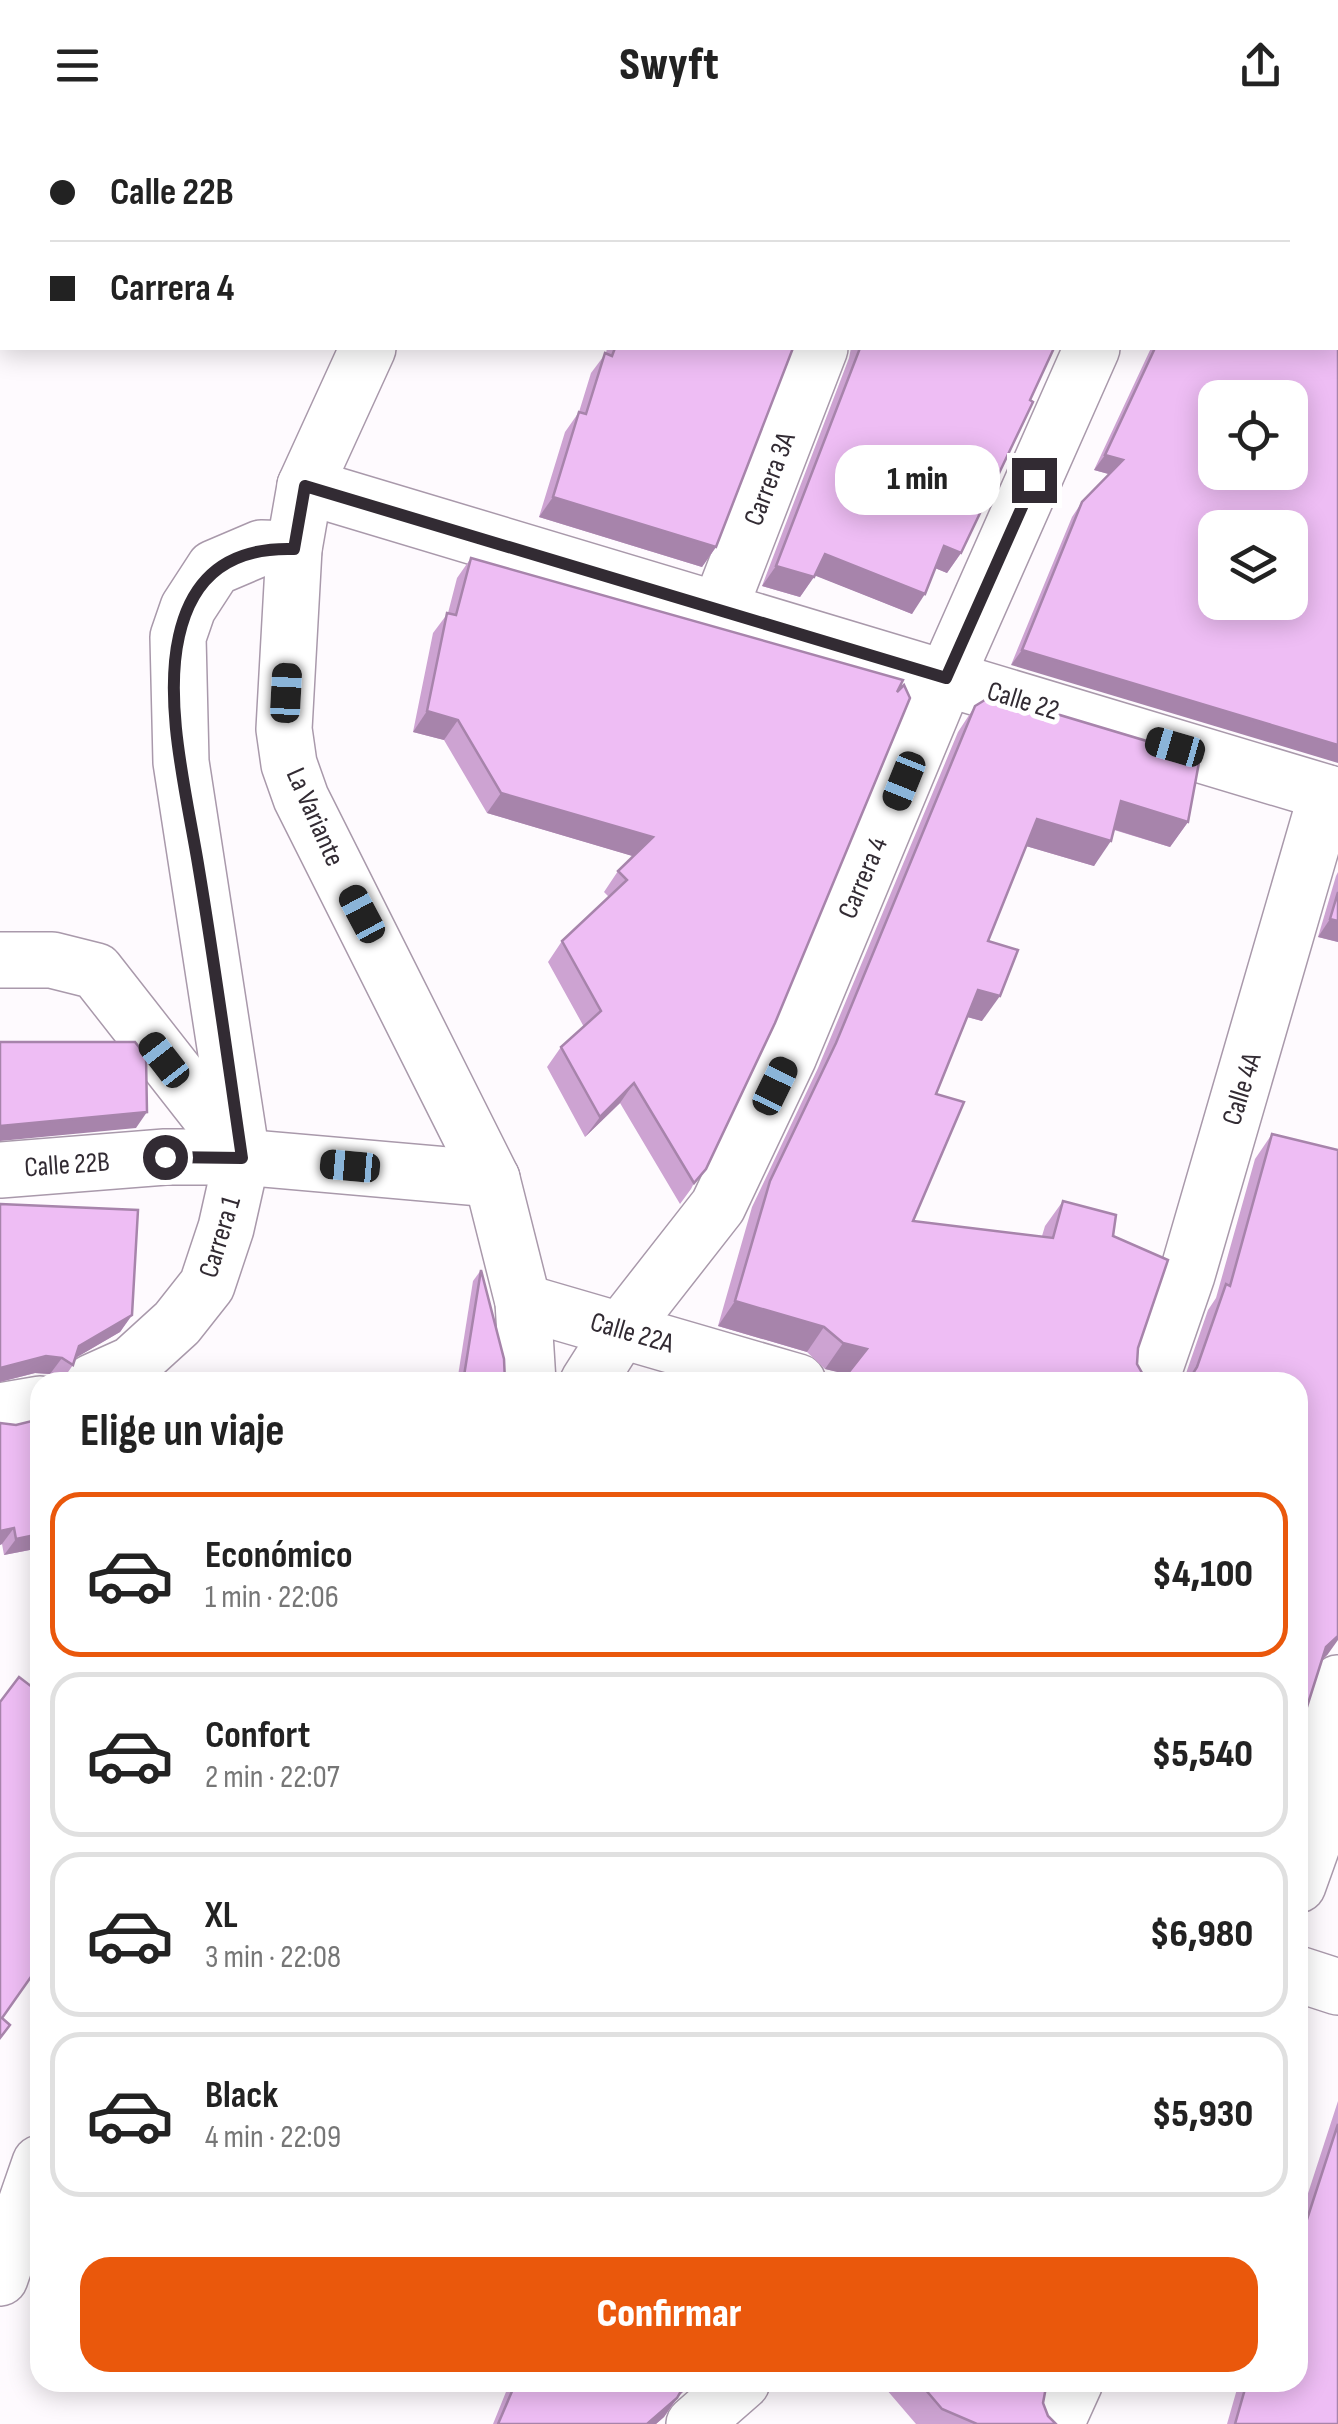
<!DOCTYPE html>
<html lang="es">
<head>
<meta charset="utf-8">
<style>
  body { margin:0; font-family:"Sofia Sans Condensed",sans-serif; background:#f6f6f6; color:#222; height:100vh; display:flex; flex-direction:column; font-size:38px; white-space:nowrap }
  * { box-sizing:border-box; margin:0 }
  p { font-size:32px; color:#767676 }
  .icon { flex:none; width:55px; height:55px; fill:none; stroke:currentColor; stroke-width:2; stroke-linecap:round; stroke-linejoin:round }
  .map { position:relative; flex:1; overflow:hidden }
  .side { position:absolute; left:30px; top:1242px; width:1278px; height:1020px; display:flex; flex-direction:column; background:#fff; border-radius:30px; box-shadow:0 5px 25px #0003 }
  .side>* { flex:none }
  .hud { position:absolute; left:0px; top:0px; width:1340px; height:220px; box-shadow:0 5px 25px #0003; display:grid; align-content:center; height:220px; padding:0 50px; background:#fff }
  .tools { position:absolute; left:1198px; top:250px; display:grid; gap:20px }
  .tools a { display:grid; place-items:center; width:110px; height:110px; border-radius:20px; background:#fff; box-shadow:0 5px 25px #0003; font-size:50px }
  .end { position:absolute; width:45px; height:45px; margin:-22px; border:12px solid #322b33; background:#fff; box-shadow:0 0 0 5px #fff }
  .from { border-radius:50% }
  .bubble { position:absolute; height:70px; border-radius:30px; background:#fff; box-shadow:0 5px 25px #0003; font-size:32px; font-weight:800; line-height:70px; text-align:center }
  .car { position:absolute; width:30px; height:60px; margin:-30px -15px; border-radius:12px; box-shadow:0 0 8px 2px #0007; background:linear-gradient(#222 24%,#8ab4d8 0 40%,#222 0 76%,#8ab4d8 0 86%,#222 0) }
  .hud b { display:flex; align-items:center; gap:35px; height:95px; font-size:38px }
  .hud b+b { border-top:2px solid #e0e0e0 }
  .hud i { width:25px; height:25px; background:#222 }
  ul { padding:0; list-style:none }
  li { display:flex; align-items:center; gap:30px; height:165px; margin:0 20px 15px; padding:0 30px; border:5px solid #e0e0e0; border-radius:30px }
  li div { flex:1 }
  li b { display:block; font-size:38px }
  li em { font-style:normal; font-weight:800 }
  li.current { border-color:#ea580c }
  li>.icon { width:90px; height:90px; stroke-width:1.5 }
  h2 { padding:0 50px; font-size:45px; line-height:120px }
  .primary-button { display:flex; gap:20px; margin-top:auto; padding:20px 50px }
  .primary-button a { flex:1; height:115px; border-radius:30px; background:#ea580c; color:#fff; font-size:40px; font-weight:800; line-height:115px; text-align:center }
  header { display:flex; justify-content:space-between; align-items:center; height:130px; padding:0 50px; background:#fff; font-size:45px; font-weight:800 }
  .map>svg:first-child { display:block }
</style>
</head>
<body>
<header><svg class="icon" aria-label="menu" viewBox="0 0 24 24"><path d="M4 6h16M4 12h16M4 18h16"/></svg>Swyft<svg class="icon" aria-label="share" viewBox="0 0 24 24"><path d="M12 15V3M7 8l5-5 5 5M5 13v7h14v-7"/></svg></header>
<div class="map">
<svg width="1338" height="2294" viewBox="0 0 1338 2294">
  <rect width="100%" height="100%" fill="#fefafe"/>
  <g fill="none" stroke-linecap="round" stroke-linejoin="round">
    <!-- minor casing -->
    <g stroke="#a999ab" stroke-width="58">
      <g id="minor">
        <path d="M731,0L739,2"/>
        <path d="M1291,2V0"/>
        <path d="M305,356L1338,666"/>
        <path d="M719,480L820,218"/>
        <path d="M0,830H52L96,841L241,1026"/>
        <path d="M0,1040L165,1027H242L492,1049"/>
        <path d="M523,1172L798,1252"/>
        <path d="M92,1252L132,1234L177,1193L207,1155L226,1098L242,1027L181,632L178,507L188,478L214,438L261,418L294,419"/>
        <path d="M588,1252L621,1200L718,1076L789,926L946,548L1092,218"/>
        <path d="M1150,1252L1187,1145L1327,663"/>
        <path d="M0,1281L40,1274"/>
        <path d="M1298,1667L1338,1553"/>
        <path d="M1298,1755L1338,1643"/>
        <path d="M1298,1844L1338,1857"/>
        <path d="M694,2294L742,2252"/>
        <path d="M1056,2294L1075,2252"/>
      </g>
    </g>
    <!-- major casing -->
    <g stroke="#a999ab" stroke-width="58">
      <g id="major">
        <path d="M538,2L540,0"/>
        <path d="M368,218L305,356L294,419L284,599L289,634L301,668L492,1049L523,1172L528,1252"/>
        <path d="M0,2148L40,2033"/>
      </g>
    </g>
    <!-- minor -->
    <use href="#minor" stroke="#fff" stroke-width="55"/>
    <!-- major -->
    <use href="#major" stroke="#fff" stroke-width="55"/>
  </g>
  <!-- wall -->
  <g fill="#cda3d2">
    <path d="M607,218H793L716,417L702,437L539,387L565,302L579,282L591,243L606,223Z"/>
    <path d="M851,218H1054L961,423L947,443L935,438L912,484L815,445L800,467L762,456L849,228Z"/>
    <path d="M1151,218H1338L1011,535L1072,387L1082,372L1109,344L1094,340Z"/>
    <path d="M471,428L775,893L691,1059L680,1074L620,973L585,1007L547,937L561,917L584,897L548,832L562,811L609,767L604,762L618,741L633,726L487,683L444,610L413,602L433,503L448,483L457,448Z"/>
    <path d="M975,576L1188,692L1170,717L1114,700L1094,736L1026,716L988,811L982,891L967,887L936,964L913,1091L1042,1106L1045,1096L1063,1071L1116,1085L847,1244L825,1239L807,1222L718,1196L752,1077L818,938L958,602Z"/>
    <path d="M1338,742V812L1318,807L1336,746Z"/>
    <path d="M1272,1004L1328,1524L1322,1530L1183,1252L1208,1180L1216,1168L1255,1029Z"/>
    <path d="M0,1074L132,1185L120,1202L75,1228L73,1235L61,1252L50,1244L35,1243L0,1252Z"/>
    <path d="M481,1140L505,1252H457L473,1151Z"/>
    <path d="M0,1293L40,1418L4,1425L2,1414L0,1415Z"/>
    <path d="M1338,1971V2294H1227L1239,2252H1298V2094Z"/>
    <path d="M510,2252H694L679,2266L664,2287L656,2294H493Z"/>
    <path d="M880,2252H1047L1043,2273L1048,2286L1056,2294H916Z"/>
  </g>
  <!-- shaded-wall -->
  <g fill="#a784ab">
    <path d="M1105,325L1123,330L1112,345L1094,340Z"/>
    <path d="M553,367L716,417L702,437L539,387Z"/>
    <path d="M944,416L961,423L947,443L930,436Z"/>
    <path d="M825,424L925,464L912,484L811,444Z"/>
    <path d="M776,436L814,447L800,467L762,456Z"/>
    <path d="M1022,520L1338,615V633L1011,535Z"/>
    <path d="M427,581L458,590L444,610L413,602Z"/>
    <path d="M501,663L653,707L639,728L487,683Z"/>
    <path d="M1121,671L1188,692L1170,717L1103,696Z"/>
    <path d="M1037,689L1111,711L1094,736L1019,714Z"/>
    <path d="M1330,789L1338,791V812L1318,807Z"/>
    <path d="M978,860L1000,866L982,891L960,885Z"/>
    <path d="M634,953L620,973L585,1007L600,987Z"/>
    <path d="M147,982L136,998L0,1011V996Z"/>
    <path d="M735,1171L824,1197L807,1222L718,1196Z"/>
    <path d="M132,1185L120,1202L67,1233L79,1216Z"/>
    <path d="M843,1213L867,1219L850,1245L825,1239Z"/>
    <path d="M46,1226L62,1228L50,1244L35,1243L0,1252V1238Z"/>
    <path d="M14,1398L2,1414L0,1415V1401Z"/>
    <path d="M40,1404V1418L4,1425L16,1409Z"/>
    <path d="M1338,1506V1510L1328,1524L1309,1543L1326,1517Z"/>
    <path d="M686,2252H694L673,2270Z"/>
    <path d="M677,2268L664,2287L656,2294H647Z"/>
  </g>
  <!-- building -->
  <g fill="#eebdf4" stroke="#a784ab" stroke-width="2.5" fill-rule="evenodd">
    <path d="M777,0H1144L1153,2H776Z"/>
    <path d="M1185,0H1264V2H1184Z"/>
    <path d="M1338,196V615L1022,520L1082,372L1123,330L1105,325L1155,218H1338ZM1215,268H1290V342H1215ZM1215,398H1290V472H1215Z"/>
    <path d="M615,218H793L716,417L553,367L579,282L586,284L605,223L612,226Z"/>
    <path d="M860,218H1054L1030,270L1033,272L961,423L944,416L925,464L825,424L814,447L776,436Z"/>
    <path d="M471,428L903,550L897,562L904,555L910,568L775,893L706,1039L694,1053L634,953L600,987L561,917L601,881L562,811L627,750L618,741L653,707L501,663L458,590L427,581L447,483L456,485Z"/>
    <path d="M993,565L1200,627L1188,692L1121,671L1111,711L1037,689L988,811L1018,820L1000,866L978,860L936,964L964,972L913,1091L1053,1108L1063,1071L1116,1085L1113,1106L1168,1130L1138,1218L1137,1234L1145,1248L1152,1252H841L867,1219L843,1213L824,1197L735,1171L770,1051L836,913L975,576Z"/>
    <path d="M1338,762V791L1330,789Z"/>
    <path d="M0,912H135L146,926L147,982L0,996Z"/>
    <path d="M1272,1004L1338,1020V1506L1326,1517L1298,1605V1252H1183L1189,1250L1197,1237L1226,1154L1230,1156Z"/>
    <path d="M0,1074L138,1080L132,1185L79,1216L73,1235L62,1228L46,1226L0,1238Z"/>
    <path d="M481,1140L504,1229L505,1252H463Z"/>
    <path d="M40,1289V1404L16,1409L14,1398L0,1401V1293L16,1295Z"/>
    <path d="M19,1547L40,1563V1834L2,1888L10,1895L0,1908V1572Z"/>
    <path d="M1338,1994V2294H1235L1247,2252H1298V2117Z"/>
    <path d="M516,2252H686L677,2268L647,2294H498Z"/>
    <path d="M919,2252H1047L1043,2273L1048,2286L1056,2294H977L942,2279Z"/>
  </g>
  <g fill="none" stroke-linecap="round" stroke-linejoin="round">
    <!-- route -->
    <path stroke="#322b33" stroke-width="12" d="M165,1027L242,1028C228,932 215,836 199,740C188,670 163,576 179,506C193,443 233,417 294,419L305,356L946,548L1034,350"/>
  </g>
  <g text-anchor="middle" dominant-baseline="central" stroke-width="10" stroke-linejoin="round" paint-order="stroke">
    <!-- street labels -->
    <g font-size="28" fill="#322b33" stroke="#fff">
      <text transform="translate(770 349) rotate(-69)">Carrera 3A</text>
      <text transform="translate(1023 571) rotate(17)">Calle 22</text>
      <text transform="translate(315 687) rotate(66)">La Variante</text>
      <text transform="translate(863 748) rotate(-67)">Carrera 4</text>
      <text transform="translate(1242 959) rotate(-73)">Calle 4A</text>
      <text transform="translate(67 1035) rotate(-4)">Calle 22B</text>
      <text transform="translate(220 1107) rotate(-73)">Carrera 1</text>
      <text transform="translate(632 1203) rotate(16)">Calle 22A</text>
    </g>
  </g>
</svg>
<div class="tools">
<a><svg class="icon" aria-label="locate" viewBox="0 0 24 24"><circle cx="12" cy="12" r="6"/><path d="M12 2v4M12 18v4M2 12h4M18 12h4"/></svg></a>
<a><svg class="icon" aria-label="layers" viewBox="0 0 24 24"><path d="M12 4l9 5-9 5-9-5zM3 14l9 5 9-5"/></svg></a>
</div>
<i class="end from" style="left:165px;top:1027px"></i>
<i class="end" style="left:1034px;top:350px"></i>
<div class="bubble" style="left:835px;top:315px;width:165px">1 min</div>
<i class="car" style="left:286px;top:563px;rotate:3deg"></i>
<i class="car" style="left:1175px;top:617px;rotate:286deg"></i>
<i class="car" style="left:904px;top:651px;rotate:202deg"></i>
<i class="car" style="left:362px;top:784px;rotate:332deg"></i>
<i class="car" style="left:164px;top:930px;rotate:322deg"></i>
<i class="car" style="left:775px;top:956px;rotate:26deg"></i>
<i class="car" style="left:350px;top:1036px;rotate:275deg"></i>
<div class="hud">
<b><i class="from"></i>Calle 22B</b>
<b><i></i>Carrera 4</b>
</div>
<section class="side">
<h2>Elige un viaje</h2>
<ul>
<li class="current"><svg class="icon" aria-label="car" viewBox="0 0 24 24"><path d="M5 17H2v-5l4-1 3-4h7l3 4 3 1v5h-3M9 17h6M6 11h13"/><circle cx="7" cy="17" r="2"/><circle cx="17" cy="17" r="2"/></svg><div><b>Económico</b><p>1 min · 22:06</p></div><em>$4,100</em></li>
<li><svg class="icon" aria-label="car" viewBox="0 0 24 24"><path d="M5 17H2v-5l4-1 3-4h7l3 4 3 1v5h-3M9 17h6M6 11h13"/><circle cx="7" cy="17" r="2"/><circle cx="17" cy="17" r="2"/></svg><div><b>Confort</b><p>2 min · 22:07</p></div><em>$5,540</em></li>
<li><svg class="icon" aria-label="car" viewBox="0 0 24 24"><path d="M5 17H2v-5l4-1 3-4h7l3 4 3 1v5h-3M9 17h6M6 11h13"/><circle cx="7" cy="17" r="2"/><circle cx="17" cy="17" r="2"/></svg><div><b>XL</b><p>3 min · 22:08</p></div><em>$6,980</em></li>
<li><svg class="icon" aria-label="car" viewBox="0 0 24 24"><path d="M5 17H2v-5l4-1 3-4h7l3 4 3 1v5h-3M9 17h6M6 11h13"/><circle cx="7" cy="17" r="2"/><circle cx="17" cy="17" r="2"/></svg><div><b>Black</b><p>4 min · 22:09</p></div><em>$5,930</em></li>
</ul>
<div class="primary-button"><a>Confirmar</a></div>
</section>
</div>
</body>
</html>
